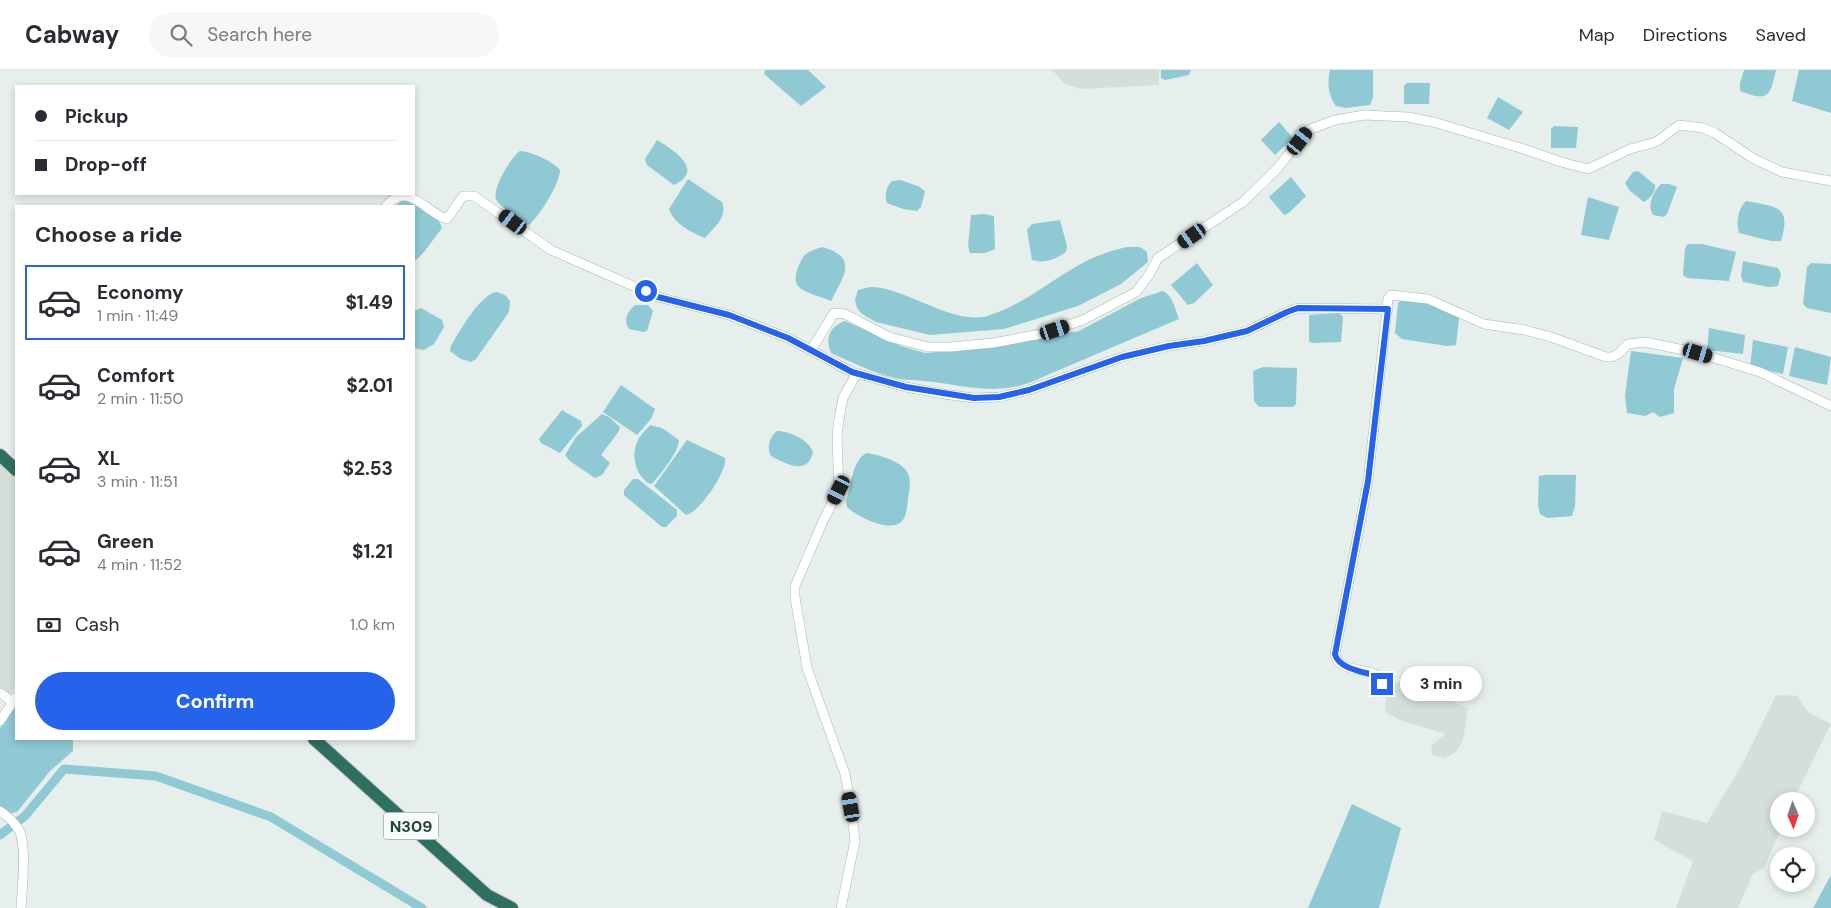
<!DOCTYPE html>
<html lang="en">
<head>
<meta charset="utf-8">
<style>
  body { margin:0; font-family:"DM Sans",sans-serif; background:#f7f7f7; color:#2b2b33; height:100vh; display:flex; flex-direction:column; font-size:19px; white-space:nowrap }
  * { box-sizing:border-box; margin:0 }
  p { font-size:16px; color:#7c7c81 }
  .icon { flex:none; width:28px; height:28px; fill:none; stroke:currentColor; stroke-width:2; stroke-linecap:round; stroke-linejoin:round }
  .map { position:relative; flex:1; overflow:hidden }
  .details { position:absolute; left:15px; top:135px; width:400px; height:535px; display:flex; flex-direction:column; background:#fff; border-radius:0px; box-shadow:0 2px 8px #0003 }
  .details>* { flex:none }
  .banner { position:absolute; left:15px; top:15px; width:400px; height:110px; border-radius:0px; box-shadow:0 2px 8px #0003; display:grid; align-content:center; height:110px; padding:0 20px; background:#fff }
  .needle { width:32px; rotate:178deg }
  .buttons { position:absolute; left:1770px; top:722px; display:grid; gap:10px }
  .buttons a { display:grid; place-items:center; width:45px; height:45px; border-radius:50%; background:#fff; box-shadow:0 2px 8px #0003; font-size:25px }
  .end { position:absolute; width:22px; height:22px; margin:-11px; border:6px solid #2563eb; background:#fff; box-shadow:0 0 0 2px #fff }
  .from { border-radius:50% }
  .bubble { position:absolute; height:35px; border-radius:18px; background:#fff; box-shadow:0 2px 8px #0003; font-size:16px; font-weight:700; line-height:35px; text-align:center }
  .car { position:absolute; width:15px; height:30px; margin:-15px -8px; border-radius:6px; box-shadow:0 0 4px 1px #0007; background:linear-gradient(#222 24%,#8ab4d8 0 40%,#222 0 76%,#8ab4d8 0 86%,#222 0) }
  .banner b { display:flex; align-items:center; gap:18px; height:48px; font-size:19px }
  .banner b+b { border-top:1px solid #e1e1e2 }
  .banner i { width:12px; height:12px; background:#2b2b33 }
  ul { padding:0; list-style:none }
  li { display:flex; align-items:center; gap:15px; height:75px; margin:0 10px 8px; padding:0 10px; border:2px solid transparent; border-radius:0px }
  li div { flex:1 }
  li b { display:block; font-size:19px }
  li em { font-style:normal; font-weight:700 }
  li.current { border-color:#2563eb }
  li>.icon { width:45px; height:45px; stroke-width:1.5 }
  h2 { padding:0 20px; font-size:22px; line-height:60px }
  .pay { display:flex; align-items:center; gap:12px; height:55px; padding:0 20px; font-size:19px }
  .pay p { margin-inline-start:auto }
  .button { display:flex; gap:10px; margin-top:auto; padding:10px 20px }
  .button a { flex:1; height:58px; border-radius:30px; background:#2563eb; color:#fff; font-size:20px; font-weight:700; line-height:58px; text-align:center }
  header { display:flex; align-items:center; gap:30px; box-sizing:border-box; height:70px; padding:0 25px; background:#fff; border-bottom:1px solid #e1e1e2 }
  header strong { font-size:24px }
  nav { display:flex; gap:28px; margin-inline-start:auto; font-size:18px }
  .search { width:350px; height:45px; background:#f7f7f7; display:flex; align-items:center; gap:12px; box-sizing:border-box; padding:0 18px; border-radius:28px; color:#7c7c81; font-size:19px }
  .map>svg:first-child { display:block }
</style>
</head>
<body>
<header>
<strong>Cabway</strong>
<div class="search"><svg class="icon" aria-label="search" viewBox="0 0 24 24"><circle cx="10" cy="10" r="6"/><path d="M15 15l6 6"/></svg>Search here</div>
<nav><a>Map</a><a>Directions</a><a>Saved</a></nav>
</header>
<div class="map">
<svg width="1831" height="838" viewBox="0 0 1831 838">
  <rect width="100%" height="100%" fill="#e6efeb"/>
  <!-- built -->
  <g fill="#d4dfda">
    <path d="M1052,0H1159V15L1081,19L1065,14Z"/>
    <path d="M0,394L16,408V615L10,624L0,618Z"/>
    <path d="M1401,610L1444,622L1454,632L1468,639L1463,670L1456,682L1445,688L1433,685L1431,676L1445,664L1400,650L1385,642L1387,618Z"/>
    <path d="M1776,625L1797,626L1808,642L1831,654L1793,731H1779V759H1781L1764,798L1753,804L1738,838H1676L1693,791L1654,770L1662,741L1707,753L1743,693Z"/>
  </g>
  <!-- water -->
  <g fill="#8ec9d4">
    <path d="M765,0H808L826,17L801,36L764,4Z"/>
    <path d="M1161,0H1191L1189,5L1165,10L1161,8Z"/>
    <path d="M1330,0H1373V28L1370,35L1346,38L1336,36C1328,26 1327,11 1330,0Z"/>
    <path d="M1744,0H1776C1770,27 1768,32 1740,21V13Z"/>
    <path d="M1799,0H1831V43L1792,31Z"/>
    <path d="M1407,13H1430L1429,34H1404V16Z"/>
    <path d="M1498,27L1523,42L1509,60L1487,48Z"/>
    <path d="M1279,52L1293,68L1275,85L1261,70Z"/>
    <path d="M1554,56L1578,57L1576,78H1551V59Z"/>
    <path d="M657,70C672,79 706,100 674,115L647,95L645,89Z"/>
    <path d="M520,81C532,82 553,91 560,100C560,113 539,147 529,155C522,155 518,151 513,146C508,141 499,135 496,129C492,118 512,86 520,81Z"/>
    <path d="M1638,101L1655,115C1656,121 1650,129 1644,132L1630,121L1625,113L1633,102Z"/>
    <path d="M1291,107L1306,126L1289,143L1284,145L1269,127Z"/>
    <path d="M688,109L722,132C728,148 714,157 705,168C691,162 674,154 669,139Z"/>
    <path d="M900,110L918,116L925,121L921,137L917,141L903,139L887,133C884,126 886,117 892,111Z"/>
    <path d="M1661,114H1669L1677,117L1667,144L1664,147L1653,145C1647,135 1653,122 1661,114Z"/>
    <path d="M1588,127L1619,137L1609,170L1581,165Z"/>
    <path d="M403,130C418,131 438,143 442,158L424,182L414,192V136H395Z"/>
    <path d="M1746,131C1776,137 1792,135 1781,171H1771L1739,163C1736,152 1738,139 1746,131Z"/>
    <path d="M984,144L994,146L995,179L985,183H970L968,176L971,145Z"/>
    <path d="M1060,150L1067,176L1066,182C1056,189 1044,194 1032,190L1027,160L1032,154Z"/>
    <path d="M1688,174H1702L1736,182L1729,211L1687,208L1683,205L1685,178Z"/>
    <path d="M822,177C859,187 844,206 831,231C822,227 804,223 798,216C792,208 799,193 804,186C808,181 816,179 822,177Z"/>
    <path d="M1127,177H1140L1147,182L1148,192L1121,214L1078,236L1004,259L930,265L876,252L862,244L857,238L855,230L858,220C862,219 868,217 872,217C907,218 951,255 987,246C1019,237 1046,214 1074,198C1089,188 1109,181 1127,177Z"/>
    <path d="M1743,191L1778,198L1781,204L1778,216L1769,217L1743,212L1741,206Z"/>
    <path d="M1197,193L1213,215L1194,233L1188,235L1171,215Z"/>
    <path d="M1811,193L1831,194V243L1807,238L1803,234L1807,197Z"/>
    <path d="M1163,221C1173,226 1175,239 1179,249L1045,306C1008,325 980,319 941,313C926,310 910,311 895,308C873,303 852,292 831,283C825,268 829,257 845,251L901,276L925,283L964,280L1079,261L1141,228Z"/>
    <path d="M497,222L505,225L510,231L509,242L476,289L471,292L461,289L450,281L451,276C459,262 481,223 497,222Z"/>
    <path d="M1403,229L1426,233L1459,248L1456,275L1447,276L1402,269L1395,263L1398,233Z"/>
    <path d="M635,235H648L653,241L647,261L643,262L629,259C623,250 627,242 635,235Z"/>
    <path d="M421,238L442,250L444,257L434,274L424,280L414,278V241Z"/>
    <path d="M1339,243L1343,247L1341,272L1314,273L1309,272V245Z"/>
    <path d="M1709,258L1745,265L1743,284L1707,280Z"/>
    <path d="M1753,270L1788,277L1783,304L1750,297Z"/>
    <path d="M1795,277L1831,287L1827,315L1789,306Z"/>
    <path d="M1631,281L1683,288L1674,319V343L1660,347L1653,342L1645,346L1627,343L1625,326Z"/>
    <path d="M1263,297L1297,298L1296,334L1293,337H1259L1254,331L1253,301Z"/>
    <path d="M621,315L655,339L651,349L637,365L603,342Z"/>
    <path d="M562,340L581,351L582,356L560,383L541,373L539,369Z"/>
    <path d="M602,344L609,347L620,357L619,361L601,385L610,393L602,405L595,408L570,391L565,385L576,367Z"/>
    <path d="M650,355L662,358L679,370C679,382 661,403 653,413L650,414C635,406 630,383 639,368C642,363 647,359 650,355Z"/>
    <path d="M777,361C790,361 809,370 813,382C808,406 786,394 771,386C766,378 770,366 777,361Z"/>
    <path d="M687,370L725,388C728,400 699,443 686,445L654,416Z"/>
    <path d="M867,383C880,385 905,392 909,406C911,413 909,422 908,429C907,436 907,446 902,451C891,464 856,446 847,437L846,431C851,418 852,389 867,383Z"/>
    <path d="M1545,405H1576L1575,436L1572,446L1547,448L1540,444L1538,436L1539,406Z"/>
    <path d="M633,409H638L677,440V446L666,457H662L624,425V420Z"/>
    <path d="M16,636V669H73V681L50,701L17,742L7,744L0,739V658Z"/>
    <path d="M1352,734L1401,758L1379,838H1308Z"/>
    <path d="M1831,805V838H1813Z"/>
  </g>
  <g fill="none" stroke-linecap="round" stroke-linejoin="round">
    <!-- canal -->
    <path stroke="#8ec9d4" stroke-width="9" d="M0,765L25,746L64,699L156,706L271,747L422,838"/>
    <!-- minor casing -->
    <g stroke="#a8b8b2" stroke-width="10">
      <g id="minor">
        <path d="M386,136C409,110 424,142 447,149L463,126H474L551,180L658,227L729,245L788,268L852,302L906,317L943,324L974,328L999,327L1029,320L1122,287L1169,276L1204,271L1247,261L1287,242L1298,238L1388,239"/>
        <path d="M811,280L834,243L845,244L889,267L928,277H951L993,273L1041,264L1083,250L1136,222L1149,205L1158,188L1243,132L1276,100L1308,60L1335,50L1364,45L1408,47L1437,53L1524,79L1561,92L1588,99L1630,79L1656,72L1679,55L1703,58L1715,63L1754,89L1782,102L1831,111"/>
        <path d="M1384,622C1383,617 1383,611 1379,607C1368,596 1338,604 1335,584L1368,411L1388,229L1391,225L1428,229L1484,254L1525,260L1551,267L1606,287H1612L1618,284L1628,274L1645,272L1698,283L1760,302L1831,336"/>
        <path d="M0,623L13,632"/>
        <path d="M0,651L16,627"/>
        <path d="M0,741C8,746 14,752 19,760C27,775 22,820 21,838"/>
        <path d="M841,838L855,771L851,737L845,704L807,598L795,527V516L824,449L839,420L837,366L839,349L843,328L857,303"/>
      </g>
    </g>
    <!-- highway casing -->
    <g stroke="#c2cac8" stroke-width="14">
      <g id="highway">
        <path d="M0,385L16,400"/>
        <path d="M314,669L487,825L512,838"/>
      </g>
    </g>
    <!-- minor -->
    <use href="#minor" stroke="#fff" stroke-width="9"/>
    <!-- highway -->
    <use href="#highway" stroke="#2f6f62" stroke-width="12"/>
  </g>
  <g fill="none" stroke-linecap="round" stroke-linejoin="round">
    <!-- route -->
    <path stroke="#2563eb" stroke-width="6" d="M646,221L658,227L729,245L788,268L852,302L906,317L974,328L999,327L1029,320L1122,287L1169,276L1204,271L1247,261L1287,242L1298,238L1388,239L1368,411L1335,584C1338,599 1365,602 1378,606L1382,614"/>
  </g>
  <g text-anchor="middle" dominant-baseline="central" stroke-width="5" stroke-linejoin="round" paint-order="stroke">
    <!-- shield labels -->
    <rect fill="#f7fbf9" stroke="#637a73" stroke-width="1" x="383.5" y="742.5" width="55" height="27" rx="4"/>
    <g font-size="16" font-weight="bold" fill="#24423a">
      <text x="411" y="756">N309</text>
    </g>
  </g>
</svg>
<div class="buttons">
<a><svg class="needle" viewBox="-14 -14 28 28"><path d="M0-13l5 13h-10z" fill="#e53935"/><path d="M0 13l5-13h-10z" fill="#7c7c81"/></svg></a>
<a><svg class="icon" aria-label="locate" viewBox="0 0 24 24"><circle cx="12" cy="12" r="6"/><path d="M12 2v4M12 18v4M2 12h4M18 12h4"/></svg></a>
</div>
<i class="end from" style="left:646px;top:221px"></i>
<i class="end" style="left:1382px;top:614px"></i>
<div class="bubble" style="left:1400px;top:596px;width:82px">3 min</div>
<i class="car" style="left:1300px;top:71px;rotate:38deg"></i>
<i class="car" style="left:513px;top:152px;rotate:307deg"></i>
<i class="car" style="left:1192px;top:166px;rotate:235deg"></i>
<i class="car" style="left:1055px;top:260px;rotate:72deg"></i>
<i class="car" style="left:1698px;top:283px;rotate:107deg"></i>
<i class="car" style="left:839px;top:420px;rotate:207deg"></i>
<i class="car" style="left:851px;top:737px;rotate:350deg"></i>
<div class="banner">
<b><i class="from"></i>Pickup</b>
<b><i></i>Drop-off</b>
</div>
<section class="details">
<h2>Choose a ride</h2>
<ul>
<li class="current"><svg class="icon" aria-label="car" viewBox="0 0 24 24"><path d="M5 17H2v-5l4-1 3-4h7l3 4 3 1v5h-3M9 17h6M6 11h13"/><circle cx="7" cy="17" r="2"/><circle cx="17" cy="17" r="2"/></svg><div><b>Economy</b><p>1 min · 11:49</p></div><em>$1.49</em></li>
<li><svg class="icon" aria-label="car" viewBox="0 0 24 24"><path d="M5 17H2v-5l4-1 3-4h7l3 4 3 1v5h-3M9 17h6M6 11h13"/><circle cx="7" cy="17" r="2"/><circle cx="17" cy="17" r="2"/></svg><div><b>Comfort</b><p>2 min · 11:50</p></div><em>$2.01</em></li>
<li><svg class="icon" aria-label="car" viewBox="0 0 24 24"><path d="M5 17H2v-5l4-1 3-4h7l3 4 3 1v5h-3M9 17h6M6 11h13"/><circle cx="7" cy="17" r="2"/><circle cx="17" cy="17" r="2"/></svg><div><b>XL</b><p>3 min · 11:51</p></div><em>$2.53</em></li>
<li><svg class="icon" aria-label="car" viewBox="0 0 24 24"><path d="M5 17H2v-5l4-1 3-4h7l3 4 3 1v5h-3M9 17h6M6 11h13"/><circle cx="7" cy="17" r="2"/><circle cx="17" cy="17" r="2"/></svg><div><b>Green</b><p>4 min · 11:52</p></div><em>$1.21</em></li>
</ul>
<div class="pay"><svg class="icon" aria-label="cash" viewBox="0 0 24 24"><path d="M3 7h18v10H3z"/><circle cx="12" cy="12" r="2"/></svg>Cash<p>1.0 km</p></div>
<div class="button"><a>Confirm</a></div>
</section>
</div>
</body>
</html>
